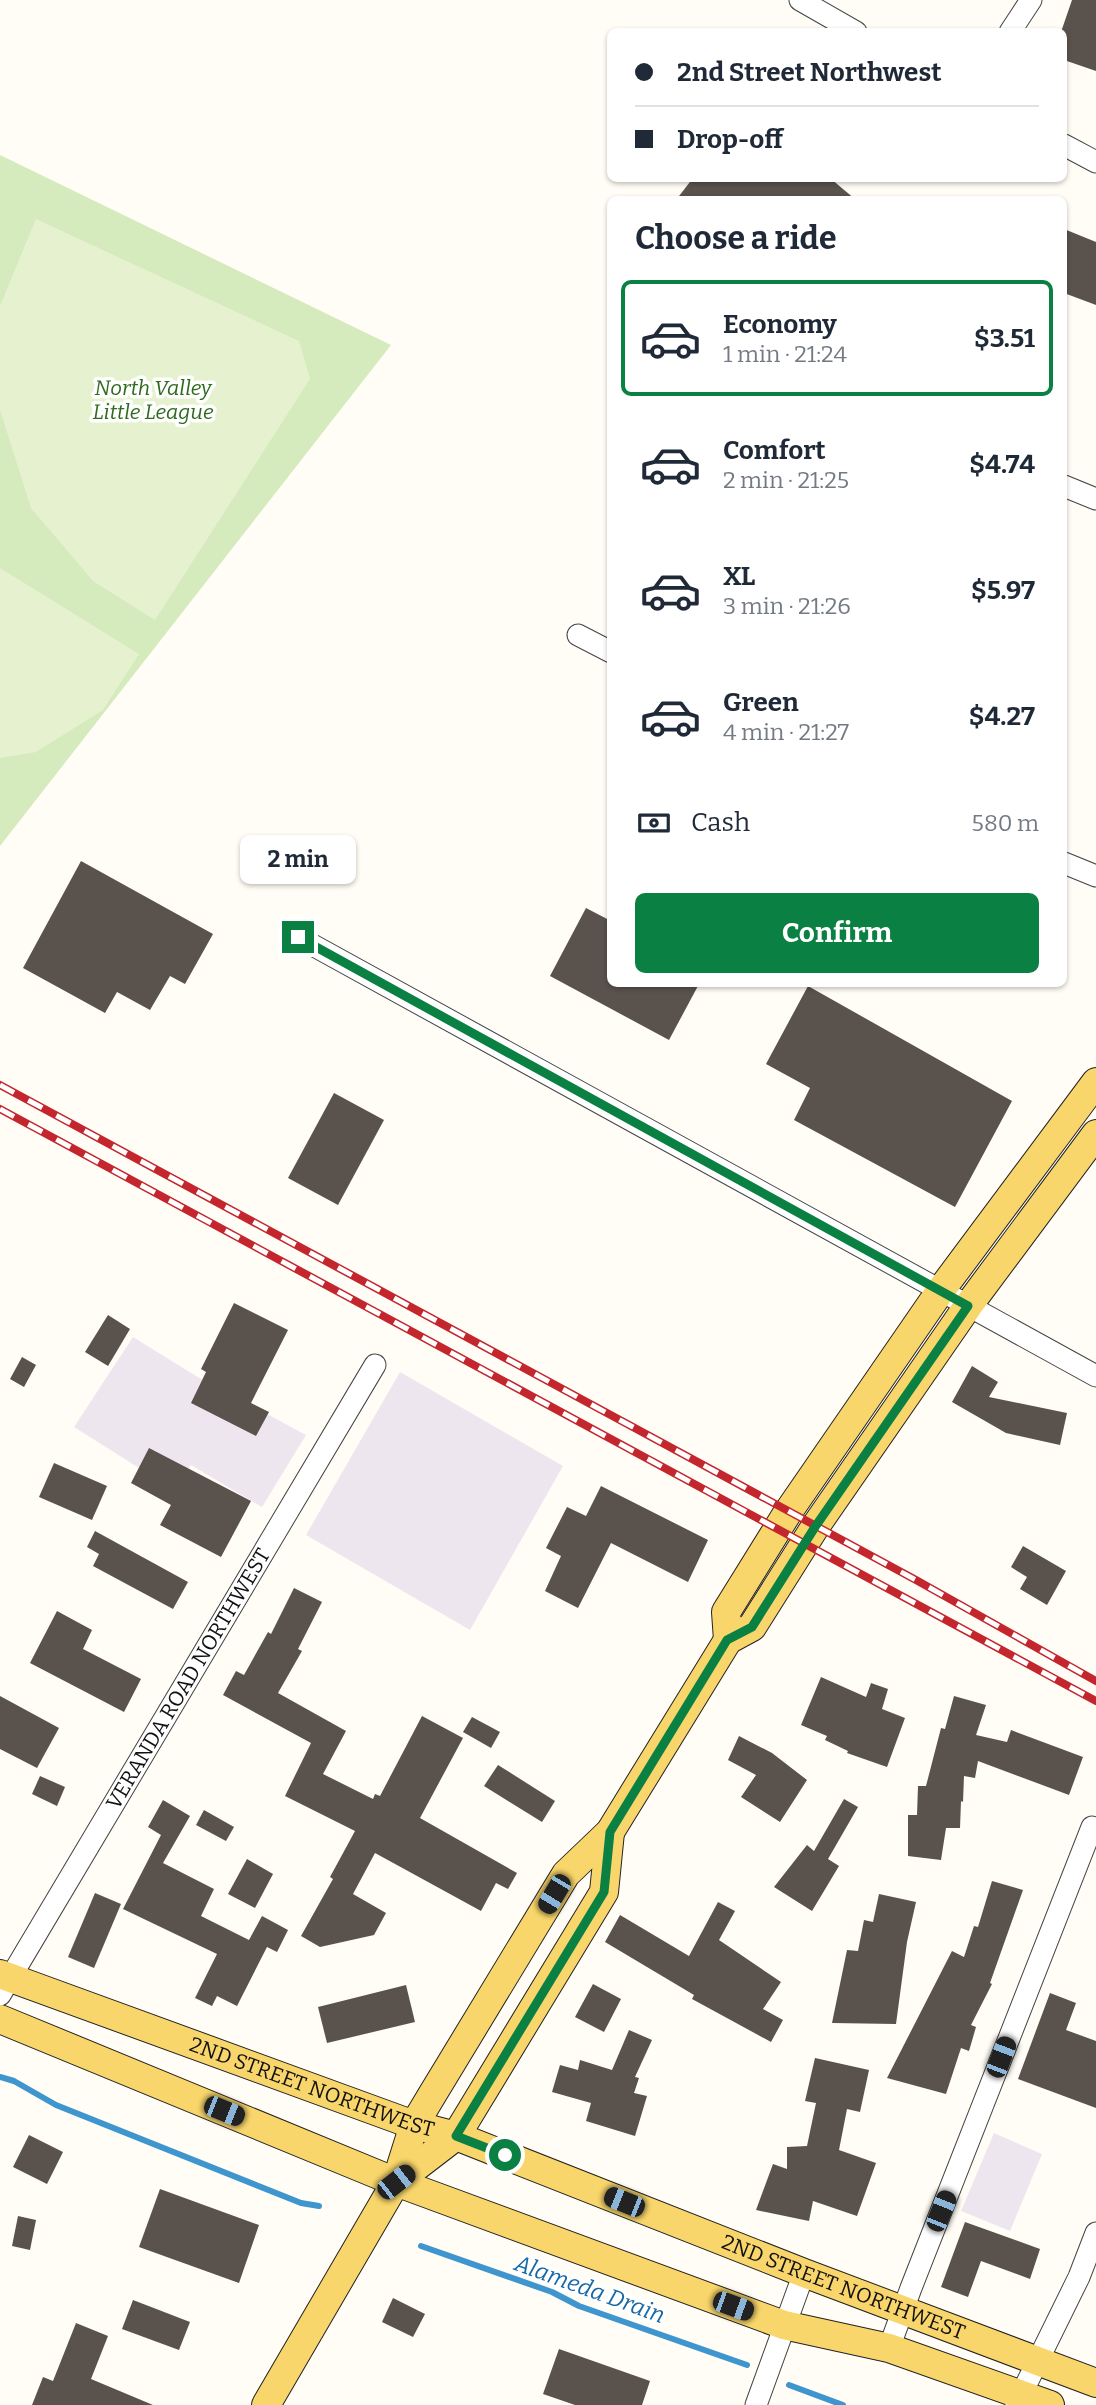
<!DOCTYPE html>
<html lang="en">
<head>
<meta charset="utf-8">
<style>
  body { margin:0; font-family:Bitter,serif; background:#f2f2f3; color:#1f2937; height:100vh; display:flex; flex-direction:column; font-size:26px; white-space:nowrap }
  * { box-sizing:border-box; margin:0 }
  p { font-size:23px; color:#747a83 }
  .icon { flex:none; width:38px; height:38px; fill:none; stroke:currentColor; stroke-width:2; stroke-linecap:round; stroke-linejoin:round }
  .map { position:relative; flex:1; overflow:hidden }
  .side { position:absolute; left:607px; top:196px; width:460px; height:791px; display:flex; flex-direction:column; background:#fff; border-radius:10px; box-shadow:0 2px 5px #0004 }
  .side>* { flex:none }
  .guide { position:absolute; left:607px; top:28px; width:460px; height:154px; border-radius:10px; box-shadow:0 2px 5px #0004; display:grid; align-content:center; height:154px; padding:0 28px; background:#fff }
  .end { position:absolute; width:32px; height:32px; margin:-16px; border:9px solid #0b8043; background:#fff; box-shadow:0 0 0 4px #fff }
  .from { border-radius:50% }
  .bubble { position:absolute; height:49px; border-radius:10px; background:#fff; box-shadow:0 2px 5px #0004; font-size:23px; font-weight:700; line-height:49px; text-align:center }
  .car { position:absolute; width:21px; height:42px; margin:-21px -10px; border-radius:9px; box-shadow:0 0 5px 2px #0007; background:linear-gradient(#222 24%,#8ab4d8 0 40%,#222 0 76%,#8ab4d8 0 86%,#222 0) }
  .guide b { display:flex; align-items:center; gap:24px; height:66px; font-size:26px }
  .guide b+b { border-top:2px solid #e0e1e3 }
  .guide i { width:18px; height:18px; background:#1f2937 }
  ul { padding:0; list-style:none }
  li { display:flex; align-items:center; gap:21px; height:116px; margin:0 14px 10px; padding:0 14px; border:4px solid transparent; border-radius:10px }
  li div { flex:1 }
  li b { display:block; font-size:26px }
  li em { font-style:normal; font-weight:700 }
  li.active { border-color:#0b8043 }
  li>.icon { width:63px; height:63px; stroke-width:1.5 }
  h2 { padding:0 28px; font-size:32px; line-height:84px }
  .pay { display:flex; align-items:center; gap:18px; height:77px; padding:0 28px; font-size:26px }
  .pay p { margin-inline-start:auto }
  .action { display:flex; gap:14px; margin-top:auto; padding:14px 28px }
  .action a { flex:1; height:80px; border-radius:10px; background:#0b8043; color:#fff; font-size:28px; font-weight:700; line-height:80px; text-align:center }
  .map>svg:first-child { display:block }
</style>
</head>
<body>
<div class="map">
<svg width="1096" height="2405" viewBox="0 0 1096 2405">
  <rect width="100%" height="100%" fill="#fffdf5"/>
  <!-- industrial -->
  <g fill="#eee6ef">
    <path d="M133,1337L196,1376L306,1435L262,1507L191,1465L174,1490L74,1427Z"/>
    <path d="M400,1372L563,1466L470,1630L306,1535Z"/>
    <path d="M994,2133L1042,2154L1010,2231L961,2211Z"/>
  </g>
  <!-- green -->
  <path fill="#d5ebbd" d="M0,155L391,345L0,846Z"/>
  <!-- pitch -->
  <g fill="#e6f2cf">
    <path d="M36,219L299,341L310,379L155,620L93,581L31,508L0,410V306Z"/>
    <path d="M0,568L139,654L103,710L36,752L0,758Z"/>
  </g>
  <g fill="none" stroke-linecap="round" stroke-linejoin="round">
    <!-- stream -->
    <g stroke="#3f96cf" stroke-width="6">
      <path d="M0,2077L14,2081L56,2105L301,2203L319,2206"/>
      <path d="M421,2246L552,2292L579,2306L747,2365"/>
      <path d="M789,2385L843,2405"/>
    </g>
  </g>
  <!-- building -->
  <g fill="#5a524d">
    <path d="M1072,0H1096V71L1064,60V32H1061Z"/>
    <path d="M693,178H830L856,200H676Z"/>
    <path d="M1064,229L1096,242V305L1064,293Z"/>
    <path d="M81,861L213,934L185,984L170,976L150,1010L117,992L105,1013L23,968Z"/>
    <path d="M586,908L611,921V984H699L669,1040L550,976Z"/>
    <path d="M808,986L1012,1101L955,1207L794,1120L810,1088L766,1064Z"/>
    <path d="M334,1093L384,1120L338,1205L288,1178Z"/>
    <path d="M234,1303L288,1330L251,1403L269,1412L256,1436L191,1403L206,1372L201,1369Z"/>
    <path d="M108,1315L130,1329L108,1366L85,1352Z"/>
    <path d="M22,1357L36,1365L24,1387L10,1379Z"/>
    <path d="M972,1366L998,1382L989,1397L1067,1413L1060,1445L1006,1433L952,1402Z"/>
    <path d="M149,1448L251,1501L221,1557L160,1525L171,1505L131,1483Z"/>
    <path d="M54,1463L107,1486L92,1520L39,1497Z"/>
    <path d="M601,1486L708,1540L688,1582L611,1543L578,1608L545,1591L561,1556L546,1548L567,1507L586,1516Z"/>
    <path d="M95,1531L188,1582L173,1609L93,1566L99,1554L87,1547Z"/>
    <path d="M1023,1546L1066,1571L1047,1605L1020,1589L1027,1577L1011,1567Z"/>
    <path d="M294,1588L322,1602L298,1649L302,1651L278,1693L346,1731L323,1774L373,1799L375,1794L380,1796L422,1716L463,1738L420,1818L517,1873L508,1889L496,1883L481,1911L375,1853L353,1894L386,1913L374,1935L320,1947L301,1936L333,1879L330,1877L355,1831L285,1796L311,1743L223,1695L236,1671L244,1675L268,1632L271,1634Z"/>
    <path d="M57,1611L92,1630L83,1649L141,1679L124,1712L30,1663Z"/>
    <path d="M821,1677L866,1697L871,1683L888,1689L882,1709L905,1718L887,1767L847,1753L848,1751L825,1740L827,1736L801,1725Z"/>
    <path d="M0,1696L59,1728L37,1768L0,1749Z"/>
    <path d="M954,1696L986,1705L976,1735L1007,1742L1011,1730L1083,1757L1069,1795L978,1761L975,1778L964,1776L963,1802L961,1801L960,1828H946L941,1860L908,1856V1815H917L918,1786H926L941,1728L945,1729Z"/>
    <path d="M472,1717L500,1732L491,1748L463,1732Z"/>
    <path d="M739,1736L772,1753L807,1780L780,1822L741,1797L756,1775L728,1760Z"/>
    <path d="M498,1765L555,1801L542,1822L484,1786Z"/>
    <path d="M40,1776L65,1787L57,1806L32,1794Z"/>
    <path d="M844,1799L858,1807L828,1859L839,1866L812,1911L774,1887L807,1845L814,1851Z"/>
    <path d="M163,1800L190,1816L163,1863L214,1889L201,1916L249,1940L262,1916L288,1930L277,1952L267,1947L237,2006L217,1996L212,2006L195,1998L217,1954L123,1909L161,1835L148,1827Z"/>
    <path d="M204,1810L234,1827L226,1841L196,1825Z"/>
    <path d="M247,1859L273,1874L255,1908L228,1894Z"/>
    <path d="M992,1881L1023,1890L990,1983L992,1984L971,2025L976,2027L969,2051L961,2048L946,2094L887,2078L952,1951L964,1957L974,1926L978,1927Z"/>
    <path d="M95,1893L121,1904L94,1968L68,1957Z"/>
    <path d="M879,1894L916,1902L907,1942L896,2024L832,2023L847,1950L858,1951L864,1920L873,1922Z"/>
    <path d="M718,1902L735,1911L719,1940L781,1982L763,2009L783,2020L771,2042L692,1999L694,1995L605,1942L620,1915L689,1956Z"/>
    <path d="M593,1984L621,1999L604,2032L575,2017Z"/>
    <path d="M406,1985L415,2022L327,2043L318,2007Z"/>
    <path d="M1050,1993L1076,2003L1066,2030L1096,2041V2108L1018,2079Z"/>
    <path d="M629,2030L652,2040L635,2077L639,2078L634,2093L647,2096L635,2136L586,2121L591,2103L552,2092L560,2065L578,2070L580,2060L612,2070Z"/>
    <path d="M815,2058L869,2070L860,2112L847,2109L839,2150L876,2163L857,2216L813,2201L809,2221L756,2210L773,2164L787,2169V2147L807,2146L816,2103L805,2101Z"/>
    <path d="M29,2135L63,2152L47,2184L13,2167Z"/>
    <path d="M160,2189L259,2225L239,2283L139,2247Z"/>
    <path d="M18,2216L36,2220L30,2250L12,2246Z"/>
    <path d="M965,2222L1040,2249L1030,2279L981,2261L968,2297L941,2287Z"/>
    <path d="M393,2298L425,2314L413,2337L382,2322Z"/>
    <path d="M133,2300L190,2322L179,2350L122,2329Z"/>
    <path d="M76,2323L108,2336L91,2379L153,2405H32L43,2377L53,2381Z"/>
    <path d="M559,2349L650,2381L642,2405H575L543,2394Z"/>
  </g>
  <g fill="none" stroke-linecap="round" stroke-linejoin="round">
    <!-- minor casing -->
    <g stroke="#444" stroke-width="23">
      <g id="minor">
        <path d="M800,0L856,32"/>
        <path d="M1010,32L1031,0"/>
        <path d="M1064,145L1096,162"/>
        <path d="M1064,486L1096,499"/>
        <path d="M578,635L611,652"/>
        <path d="M1064,863L1096,876"/>
        <path d="M298,937L1096,1376"/>
        <path id="s1" d="M0,1995L375,1365"/>
        <path d="M889,2348L911,2288L1092,1827"/>
        <path d="M756,2405L804,2273"/>
        <path d="M1016,2405L1079,2277L1096,2233"/>
      </g>
    </g>
    <!-- major casing -->
    <g stroke="#222" stroke-width="30">
      <g id="major">
        <path d="M728,1640L726,1612L788,1512L941,1290L1096,1082"/>
        <path id="s2" d="M0,1974L414,2125L456,2136L804,2273L1096,2383"/>
        <path d="M0,2019L396,2182L784,2325L889,2348L1050,2405"/>
        <path d="M396,2182L456,2136L604,1892L610,1832"/>
        <path d="M266,2405L396,2182L414,2125L432,2095L566,1874L610,1832L728,1640L752,1627L815,1527L968,1306L1096,1134"/>
      </g>
    </g>
    <!-- minor -->
    <use href="#minor" stroke="#fff" stroke-width="21"/>
    <!-- major -->
    <use href="#major" stroke="#f9d66b" stroke-width="28"/>
    <!-- rail casing -->
    <g stroke="#c4262e" stroke-width="8">
      <g id="rail">
        <path d="M0,1085L916,1580L1096,1681"/>
        <path d="M0,1109L1096,1701"/>
      </g>
    </g>
    <!-- rail -->
    <use href="#rail" stroke="#fff" stroke-width="5" stroke-dasharray="16" stroke-linecap="butt"/>
  </g>
  <g fill="none" stroke-linecap="round" stroke-linejoin="round">
    <!-- route -->
    <path stroke="#0b8043" stroke-width="9" d="M298,937L968,1306L815,1527L752,1627L727,1640L610,1832L604,1892L456,2136L505,2155"/>
  </g>
  <g text-anchor="middle" dominant-baseline="central" stroke-width="7" stroke-linejoin="round" paint-order="stroke">
    <!-- park labels -->
    <g font-size="21" font-style="italic" fill="#2f6b1f" stroke="#fff">
      <text x="153" y="388">North Valley<tspan x="153" dy="24">Little League</tspan></text>
    </g>
    <!-- street labels -->
    <g font-size="21" fill="#111" stroke="#fff">
      <text stroke="none"><textPath href="#s1" startOffset="368">VERANDA ROAD NORTHWEST</textPath></text>
      <text stroke="none"><textPath href="#s2" startOffset="332">2ND STREET NORTHWEST</textPath></text>
      <text stroke="none"><textPath href="#s2" startOffset="900">2ND STREET NORTHWEST</textPath></text>
    </g>
    <!-- water labels -->
    <g font-size="23" font-style="italic" fill="#1768a6" stroke="#fff">
      <text transform="translate(590 2289) rotate(20)">Alameda Drain</text>
    </g>
  </g>
</svg>
<i class="end from" style="left:505px;top:2155px"></i>
<i class="end" style="left:298px;top:937px"></i>
<div class="bubble" style="left:240px;top:835px;width:116px">2 min</div>
<i class="car" style="left:554px;top:1894px;rotate:211deg"></i>
<i class="car" style="left:1001px;top:2057px;rotate:21deg"></i>
<i class="car" style="left:224px;top:2111px;rotate:112deg"></i>
<i class="car" style="left:396px;top:2182px;rotate:52deg"></i>
<i class="car" style="left:624px;top:2202px;rotate:292deg"></i>
<i class="car" style="left:941px;top:2211px;rotate:22deg"></i>
<i class="car" style="left:733px;top:2306px;rotate:110deg"></i>
<div class="guide">
<b><i class="from"></i>2nd Street Northwest</b>
<b><i></i>Drop-off</b>
</div>
<section class="side">
<h2>Choose a ride</h2>
<ul>
<li class="active"><svg class="icon" aria-label="car" viewBox="0 0 24 24"><path d="M5 17H2v-5l4-1 3-4h7l3 4 3 1v5h-3M9 17h6M6 11h13"/><circle cx="7" cy="17" r="2"/><circle cx="17" cy="17" r="2"/></svg><div><b>Economy</b><p>1 min · 21:24</p></div><em>$3.51</em></li>
<li><svg class="icon" aria-label="car" viewBox="0 0 24 24"><path d="M5 17H2v-5l4-1 3-4h7l3 4 3 1v5h-3M9 17h6M6 11h13"/><circle cx="7" cy="17" r="2"/><circle cx="17" cy="17" r="2"/></svg><div><b>Comfort</b><p>2 min · 21:25</p></div><em>$4.74</em></li>
<li><svg class="icon" aria-label="car" viewBox="0 0 24 24"><path d="M5 17H2v-5l4-1 3-4h7l3 4 3 1v5h-3M9 17h6M6 11h13"/><circle cx="7" cy="17" r="2"/><circle cx="17" cy="17" r="2"/></svg><div><b>XL</b><p>3 min · 21:26</p></div><em>$5.97</em></li>
<li><svg class="icon" aria-label="car" viewBox="0 0 24 24"><path d="M5 17H2v-5l4-1 3-4h7l3 4 3 1v5h-3M9 17h6M6 11h13"/><circle cx="7" cy="17" r="2"/><circle cx="17" cy="17" r="2"/></svg><div><b>Green</b><p>4 min · 21:27</p></div><em>$4.27</em></li>
</ul>
<div class="pay"><svg class="icon" aria-label="cash" viewBox="0 0 24 24"><path d="M3 7h18v10H3z"/><circle cx="12" cy="12" r="2"/></svg>Cash<p>580 m</p></div>
<div class="action"><a>Confirm</a></div>
</section>
</div>
</body>
</html>
